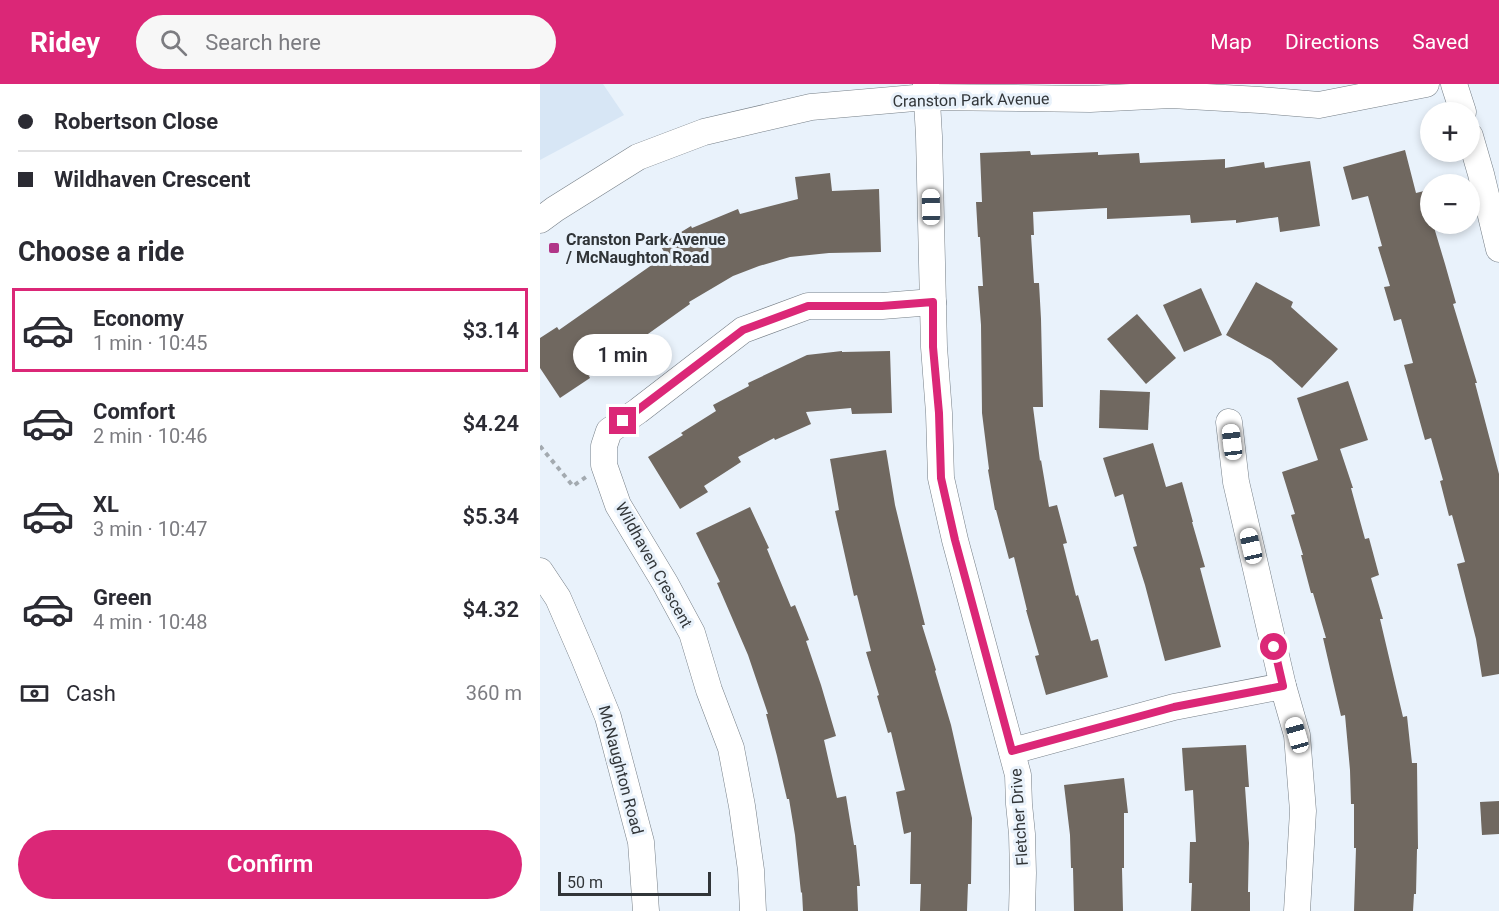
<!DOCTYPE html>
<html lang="en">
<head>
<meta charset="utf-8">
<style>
  body { margin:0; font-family:Roboto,sans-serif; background:#f7f7f7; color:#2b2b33; height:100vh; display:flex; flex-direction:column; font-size:22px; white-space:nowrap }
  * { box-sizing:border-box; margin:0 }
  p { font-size:20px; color:#7c7c81 }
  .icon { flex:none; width:33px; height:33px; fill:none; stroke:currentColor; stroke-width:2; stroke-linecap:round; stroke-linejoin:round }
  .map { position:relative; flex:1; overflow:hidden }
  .panel { display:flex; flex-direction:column; background:#fff; width:540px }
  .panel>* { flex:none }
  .top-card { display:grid; align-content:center; height:132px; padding:0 18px; background:#fff }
  .fabs { position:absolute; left:880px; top:18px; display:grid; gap:12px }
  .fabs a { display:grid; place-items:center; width:60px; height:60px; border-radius:50%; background:#fff; box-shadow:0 3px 9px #0003; font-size:30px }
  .scale { position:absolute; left:18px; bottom:15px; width:153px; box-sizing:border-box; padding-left:6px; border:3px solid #313538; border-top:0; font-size:16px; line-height:21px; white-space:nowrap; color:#313538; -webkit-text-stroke:4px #e9f2fb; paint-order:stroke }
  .end { position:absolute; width:27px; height:27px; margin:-14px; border:8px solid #db2777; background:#fff; box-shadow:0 0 0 3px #fff }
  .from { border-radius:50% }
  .bubble { position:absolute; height:42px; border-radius:21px; background:#fff; box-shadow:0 3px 9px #0003; font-size:20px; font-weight:600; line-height:42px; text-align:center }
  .car { position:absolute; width:18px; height:36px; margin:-18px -9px; border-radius:8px; box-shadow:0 0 4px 2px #0007; background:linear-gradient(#fff 24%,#345 0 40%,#fff 0 76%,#345 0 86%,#fff 0) }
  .top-card b { display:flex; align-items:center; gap:21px; height:57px; font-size:22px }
  .top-card b+b { border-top:2px solid #e1e1e2 }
  .top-card i { width:15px; height:15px; background:#2b2b33 }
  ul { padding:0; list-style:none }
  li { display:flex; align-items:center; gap:18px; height:84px; margin:0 12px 9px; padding:0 6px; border:3px solid transparent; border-radius:0px }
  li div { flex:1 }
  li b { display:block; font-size:22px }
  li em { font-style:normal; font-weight:600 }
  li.active { border-color:#db2777 }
  li>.icon { width:54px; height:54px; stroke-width:1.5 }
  h2 { padding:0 18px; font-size:27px; line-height:72px }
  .pay { display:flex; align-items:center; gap:15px; height:66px; padding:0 18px; font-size:22px }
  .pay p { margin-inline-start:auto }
  .action { display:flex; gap:12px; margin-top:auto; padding:12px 18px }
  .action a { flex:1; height:69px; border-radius:36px; background:#db2777; color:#fff; font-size:24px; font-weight:600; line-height:69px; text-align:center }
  header { display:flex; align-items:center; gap:36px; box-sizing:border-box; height:84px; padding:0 30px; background:#db2777; color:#fff }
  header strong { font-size:28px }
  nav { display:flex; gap:33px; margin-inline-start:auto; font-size:21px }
  .search { width:420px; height:54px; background:#f7f7f7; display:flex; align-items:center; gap:15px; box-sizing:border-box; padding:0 21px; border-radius:33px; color:#7c7c81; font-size:22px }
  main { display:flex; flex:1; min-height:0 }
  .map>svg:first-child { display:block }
</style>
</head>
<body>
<header>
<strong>Ridey</strong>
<div class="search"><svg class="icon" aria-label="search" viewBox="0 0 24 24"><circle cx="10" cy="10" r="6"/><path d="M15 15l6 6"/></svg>Search here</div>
<nav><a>Map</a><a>Directions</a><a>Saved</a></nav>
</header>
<main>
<section class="panel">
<div class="top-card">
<b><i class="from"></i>Robertson Close</b>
<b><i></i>Wildhaven Crescent</b>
</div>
<h2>Choose a ride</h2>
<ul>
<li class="active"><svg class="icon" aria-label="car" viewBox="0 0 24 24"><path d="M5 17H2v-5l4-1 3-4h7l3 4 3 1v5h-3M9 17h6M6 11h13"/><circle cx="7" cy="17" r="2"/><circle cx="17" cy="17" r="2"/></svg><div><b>Economy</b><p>1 min · 10:45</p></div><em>$3.14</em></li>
<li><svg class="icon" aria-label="car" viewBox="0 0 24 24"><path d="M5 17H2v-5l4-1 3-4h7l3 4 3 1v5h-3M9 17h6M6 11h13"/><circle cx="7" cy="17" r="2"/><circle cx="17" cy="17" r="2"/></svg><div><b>Comfort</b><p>2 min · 10:46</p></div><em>$4.24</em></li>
<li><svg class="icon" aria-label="car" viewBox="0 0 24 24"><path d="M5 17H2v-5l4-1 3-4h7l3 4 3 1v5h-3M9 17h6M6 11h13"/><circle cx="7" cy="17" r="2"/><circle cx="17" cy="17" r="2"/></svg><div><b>XL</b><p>3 min · 10:47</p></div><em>$5.34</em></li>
<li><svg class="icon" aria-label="car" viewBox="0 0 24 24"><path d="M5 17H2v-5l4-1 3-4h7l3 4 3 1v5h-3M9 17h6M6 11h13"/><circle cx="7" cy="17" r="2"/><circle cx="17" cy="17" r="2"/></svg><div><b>Green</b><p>4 min · 10:48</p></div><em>$4.32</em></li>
</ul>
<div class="pay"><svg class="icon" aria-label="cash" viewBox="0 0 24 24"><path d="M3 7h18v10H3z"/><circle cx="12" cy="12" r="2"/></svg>Cash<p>360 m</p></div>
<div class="action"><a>Confirm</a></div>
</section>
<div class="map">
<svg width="959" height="827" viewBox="0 0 959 827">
  <rect width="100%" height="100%" fill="#e9f2fb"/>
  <!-- built -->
  <path fill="#d7e6f5" d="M0,0H63L84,31L0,76Z"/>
  <!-- building -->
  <g fill="#706860">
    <path d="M865,66L876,109L884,107L891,132V140H893L905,180L916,219L913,220L937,299H935L959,390V590L942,593L936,555L917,480L925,478L912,431L909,432L900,397L903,396L891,354L885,356L864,281L873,279L861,235L854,237L844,203L850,202L838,163L842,162L828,112L812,116L803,83Z"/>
    <path d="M490,67L491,71L558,68V71L599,69L600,79L685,75V84L724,78L725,84L770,77L780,142L740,148L738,133L696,139V136L651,139L650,131L567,135V124L493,128L494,151H491L494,199H499L501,235L503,323H493L500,377L501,376L509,423L517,421L527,459L523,460L536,512L538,511L551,557L558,555L568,593L506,611L495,572L499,571L486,526H487L474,473L469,475L456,426H455L448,386L449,385L442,329L441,241L438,202H443L440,153H438L436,118H442L440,69Z"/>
    <path d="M290,89L292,107L339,105L341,168L289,169L250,173L219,182L193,192L149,218L150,220L49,292L50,294L20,314L0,284V254L17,243L19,246L126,171L120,161L151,142L152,144L198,125L200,130L258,115L255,93Z"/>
    <path d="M716,198L753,218L751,223L798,265L762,304L731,276L686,251Z"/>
    <path d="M661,204L682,251L644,268L623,221Z"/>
    <path d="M597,230L636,274L606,300L567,255Z"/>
    <path d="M302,267V268L350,267L352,329L312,330L311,324L266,328L271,340L235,356L234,354L198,373L201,378L164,402L168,408L140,425L108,373L143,351L141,349L176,327L173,321L209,302L208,299L267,271Z"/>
    <path d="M808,297L828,356L800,365L813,404H811L825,455L829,454L839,491L831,494L843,535H840L863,633L867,632L872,679H877L878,765H877L876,810H874L873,827H814L816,764H814V720H811L810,686L805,631L801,632L783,554H786L773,509H771L761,471H763L751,431L755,430L742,388L778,376L757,314Z"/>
    <path d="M560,306L610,308L608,346L559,344Z"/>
    <path d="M613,359L626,403L642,398L653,438H652L665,483L660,484L681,563L625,577L605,501L593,463L597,462L583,410L575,413L563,374Z"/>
    <path d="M346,366L355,421L364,458L385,541H382L396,586L395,587L411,641L432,734L431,800H428L427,827H380L381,800H370L371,748L364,750L356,708L365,706L351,648L348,649L337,612L339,611L326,568L331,567L317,511L314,512L295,427L299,426L290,375Z"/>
    <path d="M210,423L229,464L227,465L251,523L255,521L269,556L266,557L281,601L296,652L284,656L297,714L306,712L314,761H316L320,802H317L318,827H263L262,808L261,809L255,751L249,715H247L237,672L226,630H228L208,571L177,499L180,498L156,449Z"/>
    <path d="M706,661L709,703H705L709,759L708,808H710V827H651L652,799H649L650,758H656L653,706L645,707L642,664Z"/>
    <path d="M584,694L588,729H584V784H582L583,827H534L533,784H531L530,751L524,701Z"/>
    <path d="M959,717V750L942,751L940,718Z"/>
  </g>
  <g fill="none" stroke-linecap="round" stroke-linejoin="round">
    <!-- minor casing -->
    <g stroke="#767f87" stroke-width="27">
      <g id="minor">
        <path d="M386,0L389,52L394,263L399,329L401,394L415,456L478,691L479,720L482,750L483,789L482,827"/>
        <path d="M914,0L923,28"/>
        <path d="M930,52L941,90L959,165"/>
        <path d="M0,136L15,125L98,73L164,48L271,23L386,13L550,15L631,11L720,16L779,21L886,0"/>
        <path d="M689,338L696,398L743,602L757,651L763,727L757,827"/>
        <path d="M0,487L18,514L44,574L68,633L101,758L106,827"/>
        <path d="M472,667L634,623L743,602"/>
        <path d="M213,827L211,786L202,722L191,664L169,606L152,549L125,499L78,421L64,381V362L69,347L98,327L203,246L268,222H342L393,218"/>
      </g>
    </g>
    <!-- path -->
    <path stroke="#a3aab0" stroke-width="4" stroke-dasharray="4.5 4.5" stroke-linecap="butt" d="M0,362L33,402L46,393"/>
    <!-- minor -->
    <use href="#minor" stroke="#fff" stroke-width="26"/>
  </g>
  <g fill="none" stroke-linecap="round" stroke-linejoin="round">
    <!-- route -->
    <path stroke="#db2777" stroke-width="8" d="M83,337L203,246L268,222H342L393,218V263L399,329L401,394L415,456L472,667L634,623L743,602L734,563"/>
  </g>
  <!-- markers -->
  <rect fill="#b13688" stroke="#e9f2fb" stroke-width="2" x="8" y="158" width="12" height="12" rx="3"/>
  <g text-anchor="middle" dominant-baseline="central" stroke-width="6" stroke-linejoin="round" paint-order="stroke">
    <!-- street labels -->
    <g font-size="16" fill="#313538" stroke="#e9f2fb">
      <text transform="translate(431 16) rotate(-1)">Cranston Park Avenue</text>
      <text transform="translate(114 481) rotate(61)">Wildhaven Crescent</text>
      <text transform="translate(81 686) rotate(75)">McNaughton Road</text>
      <text transform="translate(479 733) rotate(-94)">Fletcher Drive</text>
    </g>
    <!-- poi labels -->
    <g font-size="16" font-weight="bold" fill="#313538" stroke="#e9f2fb" text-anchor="start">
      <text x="26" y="155">Cranston Park Avenue<tspan x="26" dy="18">/ McNaughton Road</tspan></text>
    </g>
  </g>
</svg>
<div class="fabs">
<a>+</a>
<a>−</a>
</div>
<div class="scale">50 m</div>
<i class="end from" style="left:734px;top:563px"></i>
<i class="end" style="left:83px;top:337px"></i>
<div class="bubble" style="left:33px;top:250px;width:99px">1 min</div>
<i class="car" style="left:391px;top:123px;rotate:359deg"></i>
<i class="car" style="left:692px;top:358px;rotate:353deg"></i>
<i class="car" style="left:711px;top:462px;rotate:347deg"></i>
<i class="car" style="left:757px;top:651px;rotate:344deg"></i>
</div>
</main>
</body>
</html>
